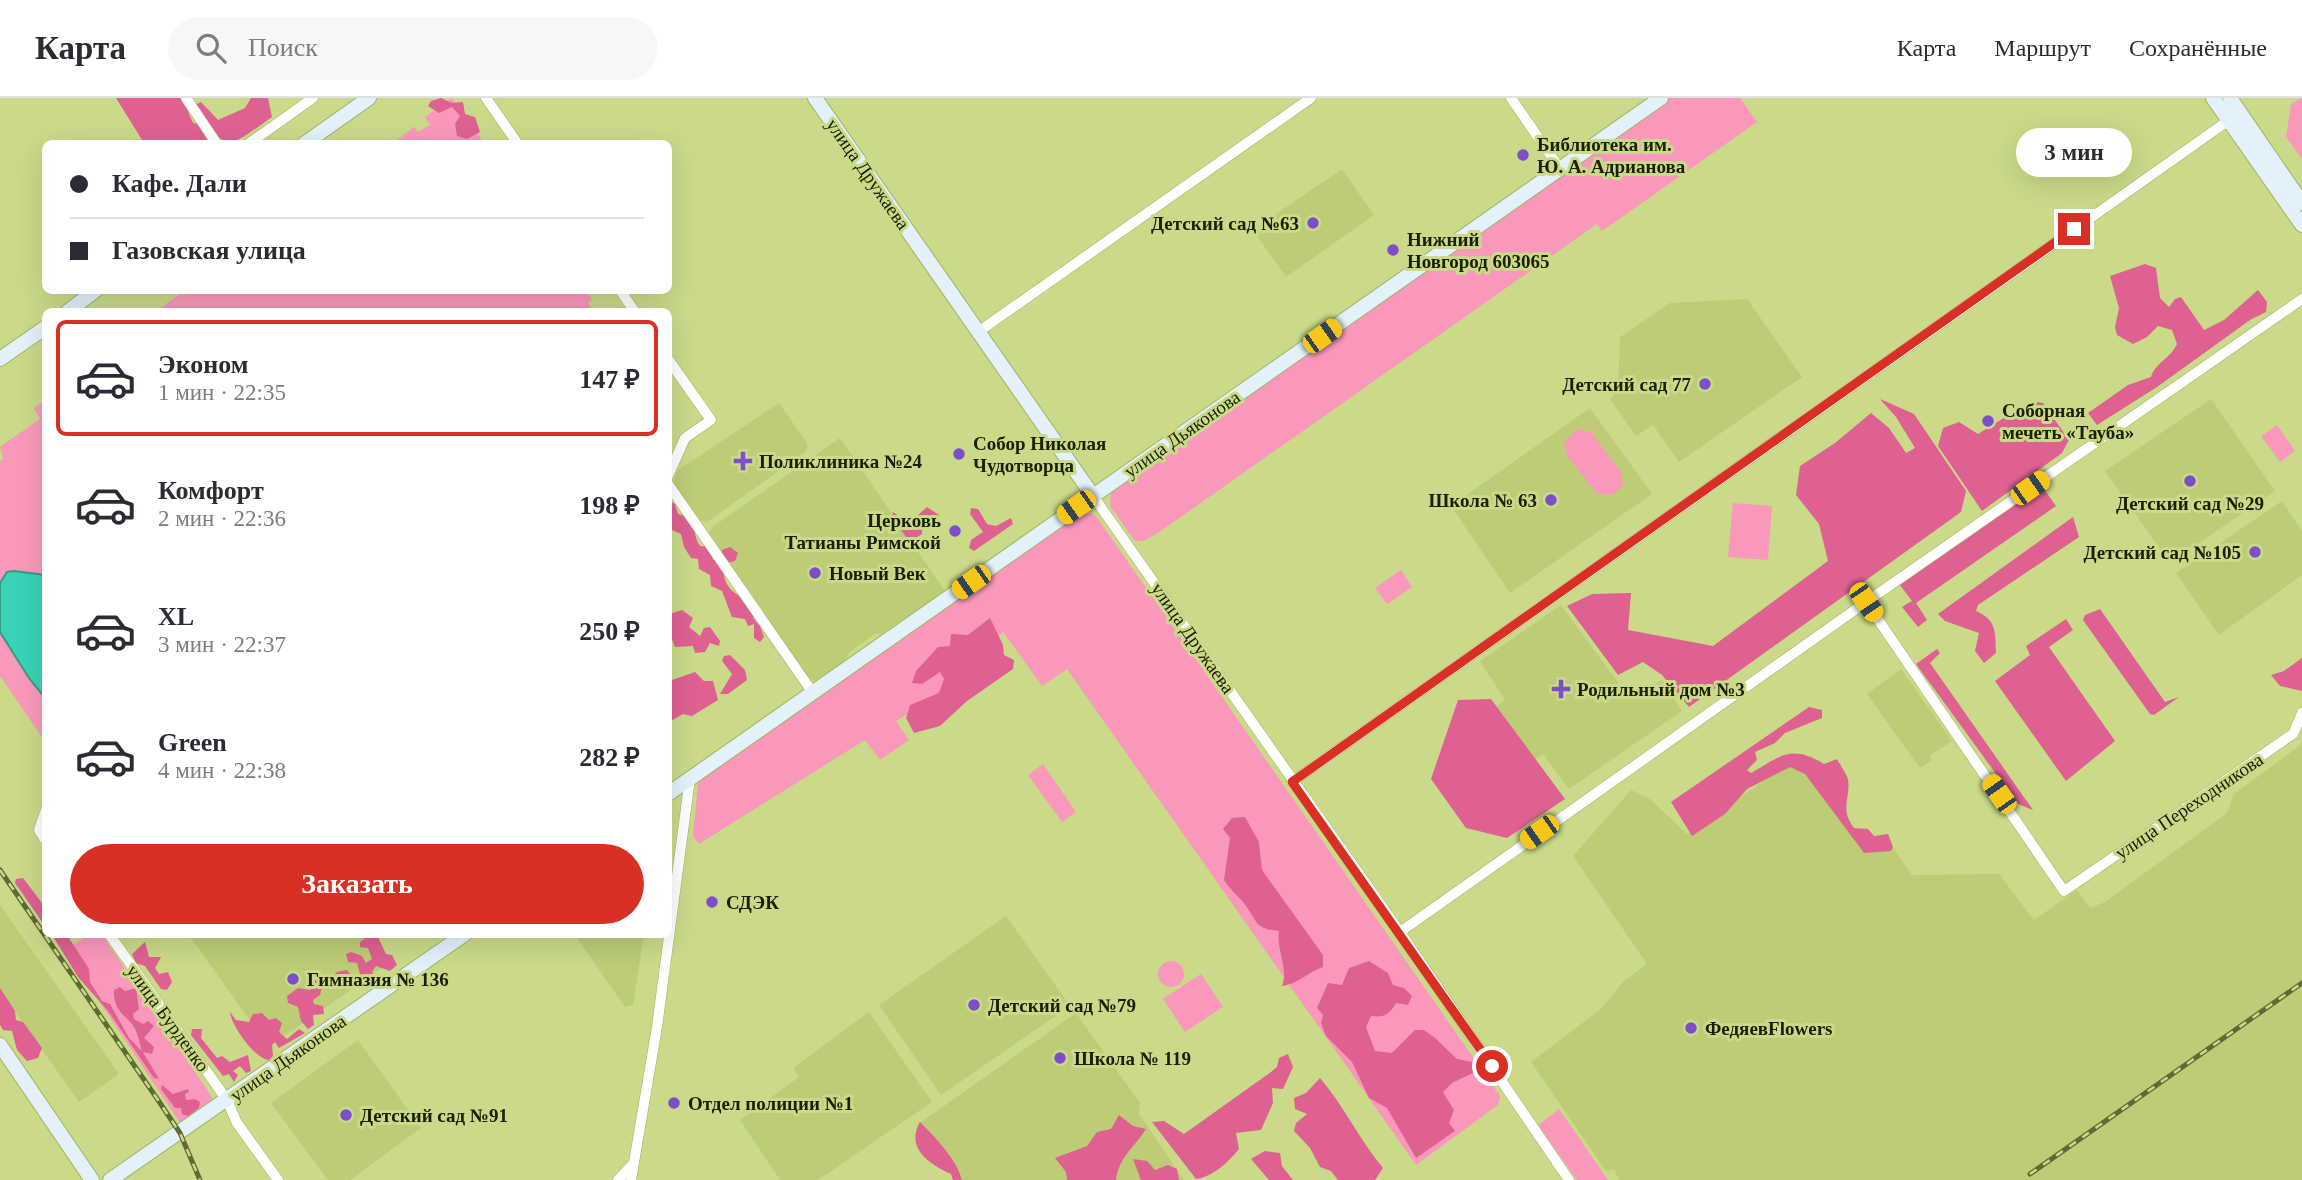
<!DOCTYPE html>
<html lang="ru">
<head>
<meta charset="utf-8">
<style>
  body { margin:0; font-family:Georgia,serif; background:#f7f7f7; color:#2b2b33; height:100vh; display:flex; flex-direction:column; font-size:26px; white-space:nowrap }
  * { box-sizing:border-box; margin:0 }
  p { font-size:23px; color:#7c7c81 }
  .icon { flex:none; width:38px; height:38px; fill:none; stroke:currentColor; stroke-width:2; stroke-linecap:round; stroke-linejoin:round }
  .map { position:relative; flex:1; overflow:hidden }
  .sheet { position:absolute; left:42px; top:210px; width:630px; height:630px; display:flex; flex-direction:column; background:#fff; border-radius:10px; box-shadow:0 7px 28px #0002 }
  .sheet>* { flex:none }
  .hud { position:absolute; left:42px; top:42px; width:630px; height:154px; border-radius:10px; box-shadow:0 7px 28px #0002; display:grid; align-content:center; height:154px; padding:0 28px; background:#fff }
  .end { position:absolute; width:32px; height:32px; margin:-16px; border:9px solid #d93025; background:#fff; box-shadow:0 0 0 4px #fff }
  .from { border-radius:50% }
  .bubble { position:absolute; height:49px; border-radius:24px; background:#fff; box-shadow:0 7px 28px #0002; font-size:23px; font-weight:800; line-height:49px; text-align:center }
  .car { position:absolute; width:21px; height:42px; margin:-21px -10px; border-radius:9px; box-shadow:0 0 5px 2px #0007; background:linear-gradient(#f5c518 24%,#345 0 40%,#f5c518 0 76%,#345 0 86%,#f5c518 0) }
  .hud b { display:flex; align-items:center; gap:24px; height:66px; font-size:26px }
  .hud b+b { border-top:2px solid #e1e1e2 }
  .hud i { width:18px; height:18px; background:#2b2b33 }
  ul { padding:12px 0 0; list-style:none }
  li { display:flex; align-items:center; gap:21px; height:116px; margin:0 14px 10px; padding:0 14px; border:4px solid transparent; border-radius:10px }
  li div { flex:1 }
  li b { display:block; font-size:26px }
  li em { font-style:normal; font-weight:800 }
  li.on { border-color:#d93025 }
  li>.icon { width:63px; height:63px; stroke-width:1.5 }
  .cta { display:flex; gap:14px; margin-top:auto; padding:14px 28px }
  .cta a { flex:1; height:80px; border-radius:42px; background:#d93025; color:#fff; font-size:28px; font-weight:800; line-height:80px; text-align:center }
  header { display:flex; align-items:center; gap:42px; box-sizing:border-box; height:98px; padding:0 35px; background:#fff; border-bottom:2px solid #e1e1e2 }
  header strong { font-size:33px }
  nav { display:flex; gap:38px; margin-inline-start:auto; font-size:24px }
  .search { width:490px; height:63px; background:#f7f7f7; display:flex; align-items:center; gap:18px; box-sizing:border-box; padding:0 24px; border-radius:38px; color:#7c7c81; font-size:26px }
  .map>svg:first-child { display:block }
</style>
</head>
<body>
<header>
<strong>Карта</strong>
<div class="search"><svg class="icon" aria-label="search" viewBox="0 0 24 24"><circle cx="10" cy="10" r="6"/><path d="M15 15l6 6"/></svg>Поиск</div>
<nav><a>Карта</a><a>Маршрут</a><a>Сохранённые</a></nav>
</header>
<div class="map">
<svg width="2302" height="1082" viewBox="0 0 2302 1082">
  <rect width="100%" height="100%" fill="#cada89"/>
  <!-- built -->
  <g fill="#bccd76">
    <path d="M1342,71L1374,117L1286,179L1253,132Z"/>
    <path d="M1747,201L1802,279L1679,364L1653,327L1636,338L1610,301L1618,292L1620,239L1670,205Z"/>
    <path d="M2211,301L2275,393L2170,465L2105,373Z"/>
    <path d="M779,305L807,345V353L707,424L698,422L676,392L674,382L678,372Z"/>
    <path d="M1590,310L1652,396L1510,495L1451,408Z"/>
    <path d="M840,340L945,493L881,536H875L848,555L846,562L815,583L808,579L709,435L711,430Z"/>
    <path d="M2282,403L2302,433V477L2219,537L2176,475Z"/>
    <path d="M1561,507L1630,601L1662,582L1682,613L1569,691L1543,656L1534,662L1497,608L1505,602L1480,563Z"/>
    <path d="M1901,571L1952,643L1929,658L1932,662L1920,670L1867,596Z"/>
    <path d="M2302,646V1082H1619L1614,1071L1606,1073L1531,964L1601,911L1623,884L1647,866L1573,758L1631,692L1650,701L1687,736L1799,658L1864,750L1884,737L1912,777L1999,776L2034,822L2077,792L2090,810L2105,804L2227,715L2234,696Z"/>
    <path d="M0,807L119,976L79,1004L0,892Z"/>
    <path d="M1006,818L1070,908L941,997L879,907Z"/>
    <path d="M189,837H368L389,865L269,949Z"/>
    <path d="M575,837H644L633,907L625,909Z"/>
    <path d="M869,914L932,1004L818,1082H780L740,1022L799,979L793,970Z"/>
    <path d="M1076,915L1140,1005L1139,1016L1184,1082H956L917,1027Z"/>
    <path d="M358,942L421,1030L350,1082H328L271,1005Z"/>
  </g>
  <!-- green -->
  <g fill="#fa98bb">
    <path d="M452,0L484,45L392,46L414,29L418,34L430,27L425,19Z"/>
    <path d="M1670,0H1740L1757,24L1602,133L1597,126L1158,435L1143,443H1135L1110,408L1111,394Z"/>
    <path d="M2302,0V61L2286,39L2291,6Z"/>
    <path d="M185,192H586L592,202L588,205L591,210L586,214H155Z"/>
    <path d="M45,302L46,641L44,642L0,578V363L3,361L0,349L40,321L34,310Z"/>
    <path d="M2277,327L2295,353L2280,364L2261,338Z"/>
    <path d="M1577,331L1591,334L1621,374L1623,386C1617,397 1607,399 1596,395L1568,359L1564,344Z"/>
    <path d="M1733,405L1772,408L1768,462L1728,459Z"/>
    <path d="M1091,415L1096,418L1500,998L1498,1007L1416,1067L1067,571L1042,588L1003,534L940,596L896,623L909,642L880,662L865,642L699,746L693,738L698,684L1079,417Z"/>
    <path d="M1401,472L1412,489L1387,506L1375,490Z"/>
    <path d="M1043,666L1076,714L1062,724L1028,677Z"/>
    <path d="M88,837H102L212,999V1004L181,1026L65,852Z"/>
    <circle cx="1171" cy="876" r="13"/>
    <path d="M1201,876L1223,909L1185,934L1163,901Z"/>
    <path d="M1559,1011L1608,1082H1577L1538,1027Z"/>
  </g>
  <!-- forest -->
  <g fill="#de6192">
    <path d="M116,0H182L193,25L198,26L209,45H144Z"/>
    <path d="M251,0H268L272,19C225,52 228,56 195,7L201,4L218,22L245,10Z"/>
    <path d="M441,0L452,5L463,4L465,16L475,19L480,34L467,41L457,38L455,26L460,18L452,9L439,15L428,8L431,3Z"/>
    <path d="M2145,166L2156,170L2160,200L2169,209L2175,201L2181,199L2204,232L2224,222L2258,192L2267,204L2266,214L2250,222L2157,289L2097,327L2088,315L2128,287L2151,279C2156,264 2171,260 2177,246L2172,232L2158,228L2147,239L2133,246L2117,237L2115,229L2119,210L2110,178Z"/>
    <path d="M1880,301L1914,316L1966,393L1961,414L1689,609L1662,577L1643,564L1618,577L1567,508L1592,496L1631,495L1628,532L1713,548L1828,463L1819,426L1796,397L1800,368L1835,345L1871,315L1889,330L1906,355L1915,350L1896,319Z"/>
    <path d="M2031,303L2043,305L2069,342L2062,355L1982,413L1938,348L1943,330L1959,324L1978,336Z"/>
    <path d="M2042,388L2056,408L1916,505L1927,522L1918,529L1902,509L1912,503L1900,487Z"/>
    <path d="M669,403L675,406L678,416L690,420C696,430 693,437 700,448L709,449L713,462L721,460L722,452L730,449L738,455L735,463L723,466C723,499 741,492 755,513L753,520L760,528L764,539L760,544L754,540V526L748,528L745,521L732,519L722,493L711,488L710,477L699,471L698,461L691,460L684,449L681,436L670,431Z"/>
    <path d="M927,409L939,417L932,424L923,423L922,436L914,441L907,440L892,420L893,414L909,425Z"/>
    <path d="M971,410L978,411L987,426L996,428L1011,420L1013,426L974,453L969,450L971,442L983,434L970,416Z"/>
    <path d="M2073,419L2079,439L1978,507L1976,513C1997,522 1995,534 1996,555L1984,565L1975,553L1979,535L1945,523L1938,516Z"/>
    <path d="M2100,511L2165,604L2179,599L2154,617L2150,616L2083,522L2085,517Z"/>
    <path d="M682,512L693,520L689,529L700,538L704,530L710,529L720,543L719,548L710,545L705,554L695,555L693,548L675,549L669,534V516Z"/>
    <path d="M990,520L1003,547L1004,557L1014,562L1013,571L967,603L940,628L914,635L906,620L910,607L939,595L944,581L940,574L922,586L912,585L916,573L938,549L950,548L951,536L968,537Z"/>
    <path d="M2066,521L2073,532L2049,549L2115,643L2066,683L1995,583L2030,557L2026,548Z"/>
    <path d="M1937,551L1940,555L1930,565L2033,712L2018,706L1916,566Z"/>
    <path d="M730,557L745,572L747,582L728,596H720L732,576L722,563L724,558Z"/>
    <path d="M2302,560V593L2280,588L2271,577L2284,573Z"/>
    <path d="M695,574L704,583H713L718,602L692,618L683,616L669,624V583Z"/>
    <path d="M1491,601L1565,701L1507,740L1466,730L1431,681L1458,602Z"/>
    <path d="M1809,609L1822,612V620L1785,635L1775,645L1755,654L1757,662L1747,672L1751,675C1781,658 1791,646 1824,666L1837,661C1840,667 1846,675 1848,681C1851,701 1839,710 1854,730L1868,731L1874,738L1888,736L1893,749L1891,753L1864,755L1805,676L1790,669L1747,691L1725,716L1692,738L1671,704Z"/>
    <path d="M1245,719L1259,744L1262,772L1323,857V869C1308,874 1298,886 1282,888C1289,870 1276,853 1279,833C1254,830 1259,826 1246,808C1240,799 1230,792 1224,782L1230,740L1223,731L1232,720Z"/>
    <path d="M23,780L45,809V828L15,785L16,781Z"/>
    <path d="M52,837H67L89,871L90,884L102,903L110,906L129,940L142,953C139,944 138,934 132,926C122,915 113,910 114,892L120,889L125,893L136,890L139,911L133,916L134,921L143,926L148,923L154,928L144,940L154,949L152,956L143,954L159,981L154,980L108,913L78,879Z"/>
    <path d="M369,837H377L386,856L392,857L397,867L390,873L376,868L372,874L377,882L368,888L360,882L351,889L333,891L329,885L337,874L347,872L352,879L360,876L357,865L348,864L346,856L351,854L362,858L366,865L372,861L368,850L360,849V844Z"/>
    <path d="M145,844L149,859H161L155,870L159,876L168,874L172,884L167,892L161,891L145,868L136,865L132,856Z"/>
    <path d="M1369,863L1388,875L1393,887L1404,890L1412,898L1408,907L1396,905C1390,916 1384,920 1371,918L1366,929L1375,953L1392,955L1415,932H1424L1435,940L1457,961L1477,965L1473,975L1452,985L1443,994L1454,1012L1449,1025L1455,1033L1416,1060L1387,1010L1369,1000L1352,964L1326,938L1321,925L1323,917L1317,910L1328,885L1342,887L1349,870Z"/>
    <path d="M319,881L323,885L320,897L313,902L314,906L323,908L324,916L313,917L314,927L308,931L301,923L298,909L288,905L287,898L298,890L310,892L312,884Z"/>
    <path d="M0,890L15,913L16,922L23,924L42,950L38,960L27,963L17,952L12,933L3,932L0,927Z"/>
    <path d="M230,914L236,922L249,924L253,916L262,915L269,922L276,920L282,925L279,934L287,941L299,931L305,935L279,950L275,944L272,947L273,958L269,962C256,962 231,928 230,914Z"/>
    <path d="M192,931H202L201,940L217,960L222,958L230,964L248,957L251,973L246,975L240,968L233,973L238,977L234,984L229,976L223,978L191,937Z"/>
    <path d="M1288,956L1293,969L1283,991L1272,990L1273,1005L1261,1032L1236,1035L1239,1051C1228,1064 1213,1079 1196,1081L1152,1024L1164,1023L1184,1036L1271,974L1277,969L1279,960Z"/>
    <path d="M1320,980C1344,1008 1359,1041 1383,1070L1375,1082H1338L1331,1073L1320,1069L1310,1050L1294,1033L1296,1025L1307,1016L1295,1011L1294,1000L1306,995Z"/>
    <path d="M162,987L173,996L188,991L189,994L185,996L186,1002L195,1001L200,1004L199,1010L188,1018L182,1016L181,1010H175L161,991Z"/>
    <path d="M1119,1017L1133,1028L1146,1031C1134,1050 1119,1059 1116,1082H1067L1066,1074L1055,1060L1087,1048L1097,1034L1111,1031Z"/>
    <path d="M920,1024C935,1039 957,1062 962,1082H953L951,1076C929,1066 905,1050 920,1024Z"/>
    <path d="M1265,1053L1280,1055L1282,1068L1293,1082H1269L1251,1061Z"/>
    <path d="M1133,1061L1147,1063L1155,1072L1168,1067L1177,1071L1179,1082H1141Z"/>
  </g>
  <!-- water -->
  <path fill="#3ad3b8" stroke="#319d81" stroke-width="2" d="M14,473L45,477V600L29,580L0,534V485L7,474Z"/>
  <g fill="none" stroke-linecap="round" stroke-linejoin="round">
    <!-- street casing -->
    <g stroke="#a3b262" stroke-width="11">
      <g id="street">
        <path d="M186,0L217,46"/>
        <path d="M486,0L518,46"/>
        <path d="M1511,0L1560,71"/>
        <path d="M248,46L313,0"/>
        <path d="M620,192L635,214"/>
        <path d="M978,234L1311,0"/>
        <path d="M668,261L711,322L685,340L668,378"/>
        <path d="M668,386L813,595"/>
        <path d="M1093,398L1400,834L1569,1082"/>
        <path d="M1866,504L2064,793L2293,636L2302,615"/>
        <path d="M1292,684L2232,20"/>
        <path d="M46,712L39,732L46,743"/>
        <path d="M1400,834L1866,504L2302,201"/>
        <path d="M109,836L227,1002L237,1025L278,1082"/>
        <path d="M618,1082L632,1067"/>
        <path d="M631,1082L657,929L690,680"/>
      </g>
    </g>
    <!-- secondary casing -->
    <g stroke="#a3b262" stroke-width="16">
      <g id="secondary">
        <path d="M815,0L1093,398"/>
        <path d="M2213,0L2302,127"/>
        <path d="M2230,0L2302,105"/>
        <path d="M304,46L369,0"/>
        <path d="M67,214L96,192"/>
        <path d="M0,261L46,229"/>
        <path d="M668,696L1661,0"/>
        <path d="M0,947L92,1082"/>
        <path d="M110,1082L465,836"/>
      </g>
    </g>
    <!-- street -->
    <use href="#street" stroke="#fff" stroke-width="10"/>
    <!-- secondary -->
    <use href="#secondary" stroke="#e2f1fa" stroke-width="14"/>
    <!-- rail casing -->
    <g stroke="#606a36" stroke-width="5">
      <g id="rail">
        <path d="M0,772L158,1002L180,1035L200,1082"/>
        <path d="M2030,1076L2302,885"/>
      </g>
    </g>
    <!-- rail -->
    <use href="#rail" stroke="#cada89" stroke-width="2.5" stroke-dasharray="8" stroke-linecap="butt"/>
  </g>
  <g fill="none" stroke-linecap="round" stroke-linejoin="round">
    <!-- route -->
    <path stroke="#d93025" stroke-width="9" d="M1492,968L1292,684L2074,131"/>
  </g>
  <!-- markers -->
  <g fill="#7d4ec7" stroke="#cada89" stroke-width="2.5">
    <circle cx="1523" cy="57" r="7"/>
    <circle cx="1313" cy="125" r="7"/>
    <circle cx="1393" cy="152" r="7"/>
    <circle cx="1705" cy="286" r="7"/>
    <circle cx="1988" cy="323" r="7"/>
    <circle cx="959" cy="356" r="7"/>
    <path d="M739.5 352.5h7v7h7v7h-7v7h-7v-7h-7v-7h7z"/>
    <circle cx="2190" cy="383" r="7"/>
    <circle cx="1551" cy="402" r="7"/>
    <circle cx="955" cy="433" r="7"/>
    <circle cx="2255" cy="454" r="7"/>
    <circle cx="815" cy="475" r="7"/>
    <path d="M1557.5 580.5h7v7h7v7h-7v7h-7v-7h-7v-7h7z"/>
    <circle cx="712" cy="804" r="7"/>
    <circle cx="293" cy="881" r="7"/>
    <circle cx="974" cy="907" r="7"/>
    <circle cx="1691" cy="930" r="7"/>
    <circle cx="1060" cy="960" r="7"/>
    <circle cx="674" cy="1005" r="7"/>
    <circle cx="346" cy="1017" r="7"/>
  </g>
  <g text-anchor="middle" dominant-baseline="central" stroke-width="6" stroke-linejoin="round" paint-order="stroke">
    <!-- poi labels -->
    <g font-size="19" font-weight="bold" fill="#1b2000" stroke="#cada89" text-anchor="start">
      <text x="1537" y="46">Библиотека им.<tspan x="1537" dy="22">Ю. А. Адрианова</tspan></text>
      <text x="1299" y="125" text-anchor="end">Детский сад №63</text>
      <text x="1407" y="141">Нижний<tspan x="1407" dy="22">Новгород 603065</tspan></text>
      <text x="1691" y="286" text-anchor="end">Детский сад 77</text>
      <text x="2002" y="312">Соборная<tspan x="2002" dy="22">мечеть «Тауба»</tspan></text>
      <text x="973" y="345">Собор Николая<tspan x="973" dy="22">Чудотворца</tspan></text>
      <text x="759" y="363">Поликлиника №24</text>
      <text x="1537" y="402" text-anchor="end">Школа № 63</text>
      <text x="2190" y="405" text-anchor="middle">Детский сад №29</text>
      <text x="941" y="422" text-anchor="end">Церковь<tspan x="941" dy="22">Татианы Римской</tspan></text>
      <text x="2241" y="454" text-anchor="end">Детский сад №105</text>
      <text x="829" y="475">Новый Век</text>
      <text x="1577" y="591">Родильный дом №3</text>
      <text x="726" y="804">СДЭК</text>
      <text x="307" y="881">Гимназия № 136</text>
      <text x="988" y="907">Детский сад №79</text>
      <text x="1705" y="930">ФедяевFlowers</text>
      <text x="1074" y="960">Школа № 119</text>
      <text x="688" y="1005">Отдел полиции №1</text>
      <text x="360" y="1017">Детский сад №91</text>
    </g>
    <!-- street labels -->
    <g font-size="19" fill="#1b2000" stroke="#cada89">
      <text transform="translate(868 76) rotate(55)">улица Дружаева</text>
      <text transform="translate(1182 336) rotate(-35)">улица Дьяконова</text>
      <text transform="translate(1193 540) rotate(55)">улица Дружаева</text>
      <text transform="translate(2189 708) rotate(-34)">улица Переходникова</text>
      <text transform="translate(168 920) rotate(54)">улица Бурденко</text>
      <text transform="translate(288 960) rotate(-35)">улица Дьяконова</text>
    </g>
  </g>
</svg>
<i class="end from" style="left:1492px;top:968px"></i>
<i class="end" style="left:2074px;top:131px"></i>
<div class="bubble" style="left:2016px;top:30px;width:116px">3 мин</div>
<i class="car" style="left:1322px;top:238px;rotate:55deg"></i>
<i class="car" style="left:2030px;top:390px;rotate:55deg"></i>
<i class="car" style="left:1076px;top:409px;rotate:235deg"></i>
<i class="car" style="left:971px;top:484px;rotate:235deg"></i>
<i class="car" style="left:1866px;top:504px;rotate:146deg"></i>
<i class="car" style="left:1999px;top:696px;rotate:325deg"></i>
<i class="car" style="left:1539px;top:734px;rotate:235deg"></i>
<div class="hud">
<b><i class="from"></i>Кафе. Дали</b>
<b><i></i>Газовская улица</b>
</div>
<section class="sheet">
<ul>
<li class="on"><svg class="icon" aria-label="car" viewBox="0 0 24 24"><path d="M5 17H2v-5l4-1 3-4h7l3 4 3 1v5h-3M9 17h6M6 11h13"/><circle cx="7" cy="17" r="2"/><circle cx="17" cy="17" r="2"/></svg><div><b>Эконом</b><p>1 мин · 22:35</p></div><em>147 ₽</em></li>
<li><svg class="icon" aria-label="car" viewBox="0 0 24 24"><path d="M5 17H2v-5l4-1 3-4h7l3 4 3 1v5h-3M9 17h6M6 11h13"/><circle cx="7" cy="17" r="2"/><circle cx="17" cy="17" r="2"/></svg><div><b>Комфорт</b><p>2 мин · 22:36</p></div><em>198 ₽</em></li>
<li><svg class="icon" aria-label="car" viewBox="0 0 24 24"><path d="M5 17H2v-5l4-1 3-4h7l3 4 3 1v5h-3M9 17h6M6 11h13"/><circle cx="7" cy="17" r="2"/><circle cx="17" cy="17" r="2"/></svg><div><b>XL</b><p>3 мин · 22:37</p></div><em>250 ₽</em></li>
<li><svg class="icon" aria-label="car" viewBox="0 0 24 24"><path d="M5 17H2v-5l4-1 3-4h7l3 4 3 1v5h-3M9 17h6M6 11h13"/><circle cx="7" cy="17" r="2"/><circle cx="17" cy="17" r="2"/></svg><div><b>Green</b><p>4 мин · 22:38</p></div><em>282 ₽</em></li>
</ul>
<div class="cta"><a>Заказать</a></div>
</section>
</div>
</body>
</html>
